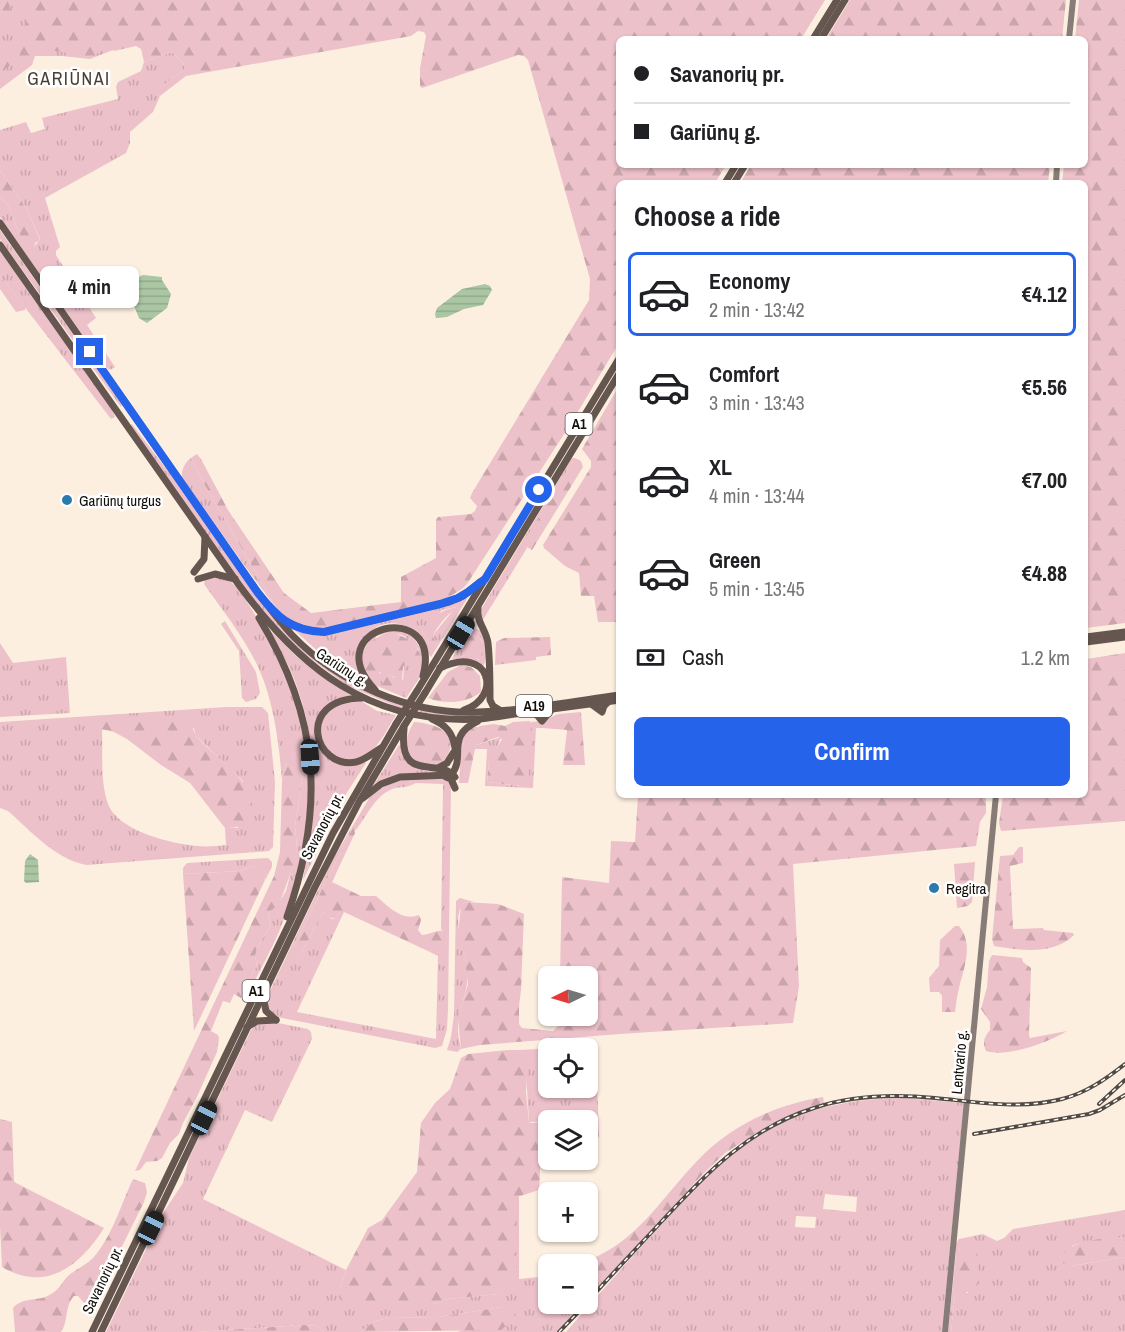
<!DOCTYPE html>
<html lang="en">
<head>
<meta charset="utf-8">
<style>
  body { margin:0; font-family:"Archivo Narrow",sans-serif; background:#f6f6f6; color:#202124; height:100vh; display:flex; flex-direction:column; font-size:22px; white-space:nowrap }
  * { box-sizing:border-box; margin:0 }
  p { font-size:20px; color:#757577 }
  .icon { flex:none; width:33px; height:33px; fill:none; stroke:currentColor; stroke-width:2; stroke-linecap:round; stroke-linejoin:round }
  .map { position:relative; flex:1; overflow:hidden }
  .drawer { position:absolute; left:616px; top:180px; width:472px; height:618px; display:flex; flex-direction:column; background:#fff; border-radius:9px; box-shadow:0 2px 4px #0004 }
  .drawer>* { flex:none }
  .banner { position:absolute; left:616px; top:36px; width:472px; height:132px; border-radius:9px; box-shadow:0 2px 4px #0004; display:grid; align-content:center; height:132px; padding:0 18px; background:#fff }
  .needle { width:39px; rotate:265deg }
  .controls { position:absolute; left:538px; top:966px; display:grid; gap:12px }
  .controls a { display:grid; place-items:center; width:60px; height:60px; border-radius:9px; background:#fff; box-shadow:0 2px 4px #0004; font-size:30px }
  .end { position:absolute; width:27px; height:27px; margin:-14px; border:8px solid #2563eb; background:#fff; box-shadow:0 0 0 3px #fff }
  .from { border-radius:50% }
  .bubble { position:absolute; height:42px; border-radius:9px; background:#fff; box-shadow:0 2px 4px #0004; font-size:20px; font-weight:800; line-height:42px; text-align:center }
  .car { position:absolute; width:18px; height:36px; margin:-18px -9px; border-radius:8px; box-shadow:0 0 4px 2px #0007; background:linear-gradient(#222 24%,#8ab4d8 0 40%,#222 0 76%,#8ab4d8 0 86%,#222 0) }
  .banner b { display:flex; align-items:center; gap:21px; height:57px; font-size:22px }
  .banner b+b { border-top:2px solid #e0e0e0 }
  .banner i { width:15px; height:15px; background:#202124 }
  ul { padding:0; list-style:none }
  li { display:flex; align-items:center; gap:18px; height:84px; margin:0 12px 9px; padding:0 6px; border:3px solid transparent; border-radius:9px }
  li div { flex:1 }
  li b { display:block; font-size:22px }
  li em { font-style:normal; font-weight:800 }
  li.on { border-color:#2563eb }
  li>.icon { width:54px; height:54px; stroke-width:1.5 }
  h2 { padding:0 18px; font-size:27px; line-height:72px }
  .pay { display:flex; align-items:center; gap:15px; height:66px; padding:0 18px; font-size:22px }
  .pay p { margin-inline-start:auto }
  .action { display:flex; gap:12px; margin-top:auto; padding:12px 18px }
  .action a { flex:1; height:69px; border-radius:9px; background:#2563eb; color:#fff; font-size:24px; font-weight:800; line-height:69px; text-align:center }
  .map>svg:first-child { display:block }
</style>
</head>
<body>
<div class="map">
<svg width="1125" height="1332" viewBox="0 0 1125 1332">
  <defs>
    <pattern id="grass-tufts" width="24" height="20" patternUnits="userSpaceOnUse" patternTransform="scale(1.5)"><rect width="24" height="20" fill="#edc1ca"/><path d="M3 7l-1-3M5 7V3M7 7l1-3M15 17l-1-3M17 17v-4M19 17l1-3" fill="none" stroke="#caa5ac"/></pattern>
    <pattern id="forest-firs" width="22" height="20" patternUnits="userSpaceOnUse" patternTransform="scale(1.5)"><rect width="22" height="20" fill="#edc1ca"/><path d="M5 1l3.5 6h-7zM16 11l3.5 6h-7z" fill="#caa5ac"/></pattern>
    <pattern id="water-rules" width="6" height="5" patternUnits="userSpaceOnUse" patternTransform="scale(1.5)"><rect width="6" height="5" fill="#aac6a3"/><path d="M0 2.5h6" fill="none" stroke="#91a98b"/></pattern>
  </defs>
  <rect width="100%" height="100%" fill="#fcefe0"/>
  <!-- grass -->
  <g fill="url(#grass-tufts)" fill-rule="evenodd">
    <path d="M0,0H187L126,45L90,59L62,56H35L32,65L0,89Z"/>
    <path d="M172,52L183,63L185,69L156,91L160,96L153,112L130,132V143L126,153L45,198L60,247L56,251V255L96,318L87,325L115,367L110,370L105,367L0,217V198L8,205L20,236L33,248L40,239L27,210L0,170V130L26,122L31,133L45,129L42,118L118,99L116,87L118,82L141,71L144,62Z"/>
    <path d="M0,230L122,404L121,407L0,239Z"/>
    <path d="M0,251L112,410L115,417L111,419L0,275Z"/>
    <path d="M132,424L184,492L265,607L313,656L403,704L483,715L447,717L400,708L346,685L290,643L252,598L131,426Z"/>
    <path d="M191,458L206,487L277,609L250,573L182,478C181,470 185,462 191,458Z"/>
    <path d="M572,458H575L524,543L527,548L481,623L480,611Z"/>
    <path d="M210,576C216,577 222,577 228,580C241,587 257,619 265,632C317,717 320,820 286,913C276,944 259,971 245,1000L241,998L257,965L255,957L257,948L271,925L268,914L280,901L286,891L297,849L295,826L304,767L295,753C285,758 285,771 282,781C279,743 274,703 259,669C245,638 223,611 204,584L205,579Z"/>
    <path d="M470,594L431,657C423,650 425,636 409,628C374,609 342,652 366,683L331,663L292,628L313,633ZM456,607L433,635L434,639L430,644L422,631L442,610Z"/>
    <path d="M225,621L256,672L260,693L256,699L246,702L242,698L239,651L221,624Z"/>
    <path d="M265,625L296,656L350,695V697L335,700L323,709L315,734L316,740L320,750L325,755L338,763L351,765L365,762L366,763L346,794L303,880C316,806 321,740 290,669C283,654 273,640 265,625Z"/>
    <path d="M392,628L411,634L424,654L420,677L406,698L372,684L367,678L361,655L372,636ZM387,633L403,635L419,650L404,665L403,682L382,671L379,674L376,636Z"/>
    <path d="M474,628L480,630C487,640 488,656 483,667C472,660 465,658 452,659L467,632ZM479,636L482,642L479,660L463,648L469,637Z"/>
    <path d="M0,643L13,663L66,657L70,713L0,717Z"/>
    <path d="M361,701L377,711L396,715C387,729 378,750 362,758C346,766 322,753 320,735C318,723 326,714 332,706Z"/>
    <path d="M226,707H262L268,713L275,782L273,847L269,851L86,865C55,859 31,831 8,811L0,808V722ZM194,728L195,735L243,781L238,828H225L226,845C217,846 207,847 198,846C172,844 118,831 108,804C100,782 103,753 102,730Z"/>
    <path d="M542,721V728H536L533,788L485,786L487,749H475L468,783H459L462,737L470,728L477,727L464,738L461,778L476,745L501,737L495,753L489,761L487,782L522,786L531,722Z"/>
    <path d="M399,745L442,771V775L414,774L373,786Z"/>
    <path d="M445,778L451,784L448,1009L447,1029L442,1046L435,1048L277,1017L267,1010V997L332,861L371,795L396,779ZM416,783L443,784L441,929L443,931L432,951H428L438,956L436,1039L297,1012L344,912H340L335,919H332L323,912L301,954L294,946L352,829L356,830C367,816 374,797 392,789C400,786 405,789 416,783Z"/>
    <path d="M268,858L272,862V867L264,882L266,872L252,866L240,871L183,874V868L187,863Z"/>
    <path d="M460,898L474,902H465C449,918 466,952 467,970C470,991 457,1010 458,1031C458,1037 460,1043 461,1049L457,1052L447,1050L451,1037L454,1015L456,901Z"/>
    <path d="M268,1021L308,1029L311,1032L312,1039L272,1122L245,1110L203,1199L346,1270L340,1289L433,1304L448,1299L499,1294L517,1197L519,1196V1279L549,1276V1304H583L556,1332H457C481,1323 494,1332 515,1318L502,1307L438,1317L390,1318L375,1321L360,1332H324L317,1326L303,1325L196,1332H106L165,1210L183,1183L189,1158L251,1030L256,1024Z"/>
    <path d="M596,1046L599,1138L588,1137V1120L529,1122L525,1054L519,1050ZM549,1048H588V1088H549Z"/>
    <path d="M904,1098L964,1103L942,1332H566C599,1294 632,1256 666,1220C687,1198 706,1174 730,1155C779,1114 841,1098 904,1098ZM825,1194L857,1197L856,1212L823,1209ZM796,1216L816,1217L815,1228L795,1227Z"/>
    <path d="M1125,1210V1237L1080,1243L1072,1246L1071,1266L1125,1257V1332H951L955,1295L961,1292L968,1293L970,1244V1246L960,1249L956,1253V1243L959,1239L983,1234L997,1241L1004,1238L1013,1229Z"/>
    <path d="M596,1257L598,1274L603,1283L588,1298V1264H579Z"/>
  </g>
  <!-- forest -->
  <g fill="url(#forest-firs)">
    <path d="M0,0H10C9,11 12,25 0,31Z"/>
    <path d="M32,0H825L801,39H620V165H726L715,183H620L619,343L570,425L467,584L462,589L447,598L328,628C308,628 291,623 277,609L206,487L191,458L197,454L201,459L228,510L284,593L311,613L401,602V577L436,558V520L438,517L471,514L475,511L477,506L470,498L472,493L589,300L590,279L528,60L524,56L518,55L422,88L420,86V68L426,36L424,32L418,31L411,36L186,76L160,96L155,91L185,69L183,63L172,52L144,62L141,49L136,46L114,51L109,46H106L93,57C80,57 69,53 56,51C34,47 18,61 0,72V57H16L20,55L17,45L27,21Z"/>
    <path d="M850,0H1066L1062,39H826Z"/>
    <path d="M1079,0H1125V623L1086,628V183H1062L1064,165H1086V39H1075Z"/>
    <path d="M751,165H1050L1048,183H740Z"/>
    <path d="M0,170L27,210L40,240L35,243L33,253L20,236L8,205L0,198Z"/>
    <path d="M0,275L25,307V310L16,312L0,289Z"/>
    <path d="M619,386V626L616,622H598L594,596H581L579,573L565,566L544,548L543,545L591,467V461L582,449Z"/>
    <path d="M575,458L581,461L583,467L532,550L525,546L523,543Z"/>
    <path d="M456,607L455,610C446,615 438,626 433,635L435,642L430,644L422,631C429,616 440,611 456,607Z"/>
    <path d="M387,633C400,633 416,641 420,655L414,662L406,663L403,667L402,679L410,687L406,694L383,685V676L395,679V677L379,672L380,677L375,681C354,665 365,639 387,633Z"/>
    <path d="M475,634C484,638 484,652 481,660L465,654L463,648L469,637Z"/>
    <path d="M550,637L551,655L536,657V660L495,665L496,642L504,638Z"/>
    <path d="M1125,653V821L1001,831L999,823L1003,795H1086V659Z"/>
    <path d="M461,665L471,667L480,676L481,692C467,703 445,705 428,698L448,672Z"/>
    <path d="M581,712L585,765H563L567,730L542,728V721L559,714Z"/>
    <path d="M188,717C194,723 192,732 197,737C214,757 260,784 251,814C248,827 236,828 225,828L190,783L161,765L127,739L114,732L94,727L92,723Z"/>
    <path d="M530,721L532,727L528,784L522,786L487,782L489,761L502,739L498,737L476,745L466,779L460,778L464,738L469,731L480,726L494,724L505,726L513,722Z"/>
    <path d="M414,722C444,724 465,739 439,766C407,764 397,751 414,722Z"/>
    <path d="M299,753L303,760L304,767L295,826L297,849L294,864L280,902L268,914L271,925L257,948L255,957L257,965L241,998L234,994L230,1003L223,1001L211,1031L218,1035L219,1038L217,1052L196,1099L183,1123L179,1134L170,1143L162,1158L157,1161L146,1162L140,1170L135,1171L274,876L280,852L282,781L288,757L292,754Z"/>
    <path d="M638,795H986V813L980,822L976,846L793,864L799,986L793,1023L620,1034L480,1045L461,1049L458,1019L468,984L465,958L458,934L461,906L465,902L498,904L524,914L521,990L519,1006V1024L522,1028L553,1031L559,1025L560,1016H588V976H560L562,877L609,883L611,841L635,842Z"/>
    <path d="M354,828L355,833L332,882L361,896H376C388,906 402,922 419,915L421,920L418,930L422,935C429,935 436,930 443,931L445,935C444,945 438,951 428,951L344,912H340L335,919L329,917L323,912L301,954L297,953L294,946L352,829Z"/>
    <path d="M1019,847H1023V863L1010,866L1013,929L1043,928L1044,930L1073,933L1074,935C1053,956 1019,950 994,946L992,939L1000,856L1013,855Z"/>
    <path d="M975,862L972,902L968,906L957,908L954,864Z"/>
    <path d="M252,866L263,869L266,872L264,882L194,1031L183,874L240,871Z"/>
    <path d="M955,926H959C974,944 964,968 959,988C957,996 956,1004 955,1012H942V996L939,992H930L929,978L939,966L940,940Z"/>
    <path d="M992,955L1022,958L1023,962L1031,968L1029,1035L1030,1038L1067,1031C1049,1042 1007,1058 986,1051C982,1043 984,1037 990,1030V1022L981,1009L987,987L989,961Z"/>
    <path d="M508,1050H519L525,1054L528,1061L526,1092L529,1122L531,1123L549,1121V1136H542L539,1190L517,1197L516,1270L514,1280L499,1294L448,1299L433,1304L349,1306L344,1304L339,1297L340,1289L346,1270L368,1228L382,1220L417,1172L421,1123L435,1103L450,1089L461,1058L468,1054Z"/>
    <path d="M823,1097L824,1103L807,1108L769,1125L725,1153L704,1173L603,1283L598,1274L596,1257C641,1236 664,1195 698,1160C731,1125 775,1105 823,1097Z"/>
    <path d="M0,1119L12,1122L14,1181L16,1183L104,1228C80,1266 46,1293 2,1267L0,1226Z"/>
    <path d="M133,1179L145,1183L147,1192L144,1202L94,1303L85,1304L78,1296H74C64,1307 69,1321 61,1332H15L13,1308C23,1296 40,1302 51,1294C61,1288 61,1283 67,1277C74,1270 85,1266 93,1258C112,1237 121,1204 133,1179Z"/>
    <path d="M1125,1237V1257L1071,1266L1063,1263V1254C1076,1238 1106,1239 1125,1237Z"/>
    <path d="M970,1239L975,1242L977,1247L979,1283L972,1291L955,1295L951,1332H948L956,1253L963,1246H970Z"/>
    <path d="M502,1307H509L515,1312L516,1318L501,1330L360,1332L375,1321L390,1318L438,1317Z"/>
    <path d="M303,1325L317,1326L324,1332H196Z"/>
  </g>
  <!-- water -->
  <g fill="url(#water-rules)">
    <path d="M143,275L162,277V280L171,294L167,308L147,323L139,318L127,289L129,282Z"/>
    <path d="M485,284L490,286L492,290L483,305L464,309L447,317L436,318L435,314L437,308L462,289Z"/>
    <path d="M30,854L38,860L39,882L26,883L24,881L25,861Z"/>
  </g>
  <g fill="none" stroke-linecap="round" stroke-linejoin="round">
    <!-- secondary -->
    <g stroke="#887c78" stroke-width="6">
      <path d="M1069,39L1073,0"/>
      <path d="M1056,183L1057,165"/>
      <path d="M945,1332L996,795"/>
    </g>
    <!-- trunk -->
    <g stroke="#665650" stroke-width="7">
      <path d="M813,39L837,0"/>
      <path d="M821,39L845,0"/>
      <path d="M725,183L736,165"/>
      <path d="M734,183L745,165"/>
      <path d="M0,223L258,593C269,607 280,622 292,635C339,684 411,715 478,712C525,711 573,701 620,695"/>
      <path d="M0,245L239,585C300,668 370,725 479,719C495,718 512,714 529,712C559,708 589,704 620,700"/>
      <path d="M194,572L204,559L205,537"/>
      <path d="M198,579L215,574L235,579"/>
      <path d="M478,607C476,622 486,629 488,643C490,662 490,681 490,700L493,706L501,711"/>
      <path d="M279,617C294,626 306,631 324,632L449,602L463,596L480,582"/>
      <path d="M259,618C320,718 325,807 287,917"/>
      <path d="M1086,637L1125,632"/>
      <path d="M1086,642L1125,637"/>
      <path d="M440,668C490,644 503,697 464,710"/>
      <path d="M375,690C315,626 444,596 423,676"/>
      <path d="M417,691L620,357"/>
      <path d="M425,693L620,372"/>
      <path d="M362,698C294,699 314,770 356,762C365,760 373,753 381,748"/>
      <path d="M591,704L602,712L604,706L609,701"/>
      <path d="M531,712L537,715L542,721L552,709"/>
      <path d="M432,719C446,725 453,733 455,748"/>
      <path d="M404,729C398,785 439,756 455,777"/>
      <path d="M438,768L447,763L454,752"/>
      <path d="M446,777L451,779L455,788"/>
      <path d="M363,798L381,784L400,777L451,775C467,757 444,737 478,721"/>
      <path d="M263,997L266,1011L276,1020"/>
      <path d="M247,1027L257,1021L276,1020"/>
      <path d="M92,1332L333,833L396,724"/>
      <path d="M101,1332L315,887L359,802L404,726"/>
    </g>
    <!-- rail casing -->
    <g stroke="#514a43" stroke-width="4">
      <g id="rail">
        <path d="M1099,1104L1125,1080"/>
        <path d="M974,1134L1089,1114L1100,1110L1125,1095"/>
        <path d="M588,1301C612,1274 638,1247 662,1221C708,1172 748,1129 814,1108C853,1095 894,1094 935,1098C978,1102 1020,1110 1062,1099C1086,1093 1106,1079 1125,1064"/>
        <path d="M559,1332L586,1304"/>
      </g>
    </g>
    <!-- rail -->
    <use href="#rail" stroke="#fff" stroke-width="1.5" stroke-dasharray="4.5" stroke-linecap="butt"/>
    <!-- trunk-bridge -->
    <g stroke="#665650" stroke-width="7">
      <path d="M396,724L417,691"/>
      <path d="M404,726L425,693"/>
    </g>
  </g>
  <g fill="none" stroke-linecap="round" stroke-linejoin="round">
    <!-- route -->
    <path stroke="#2563eb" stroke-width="8" d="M90,352L258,593C277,617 291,631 324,632L440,604L458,598L468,592L485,579L539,490"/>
  </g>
  <!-- markers -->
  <g fill="#2a7bac" stroke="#fff" stroke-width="2">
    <circle cx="67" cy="500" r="6"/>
    <circle cx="934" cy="888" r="6"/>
  </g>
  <g text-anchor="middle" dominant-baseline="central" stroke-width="5" stroke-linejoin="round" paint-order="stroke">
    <!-- shield labels -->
    <g fill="#fff" stroke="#595653" stroke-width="1.5">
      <rect x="565.5" y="413" width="27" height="22" rx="4.5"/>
      <rect x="516" y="695" width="36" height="22" rx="4.5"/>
      <rect x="242.5" y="980" width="27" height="22" rx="4.5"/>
    </g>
    <g font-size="14" font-weight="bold" fill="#120e09">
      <text x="579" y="424">A1</text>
      <text x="534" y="706">A19</text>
      <text x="256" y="991">A1</text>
    </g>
    <!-- poi labels -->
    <g font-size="15" fill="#120e09" stroke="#fff" text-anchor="start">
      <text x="79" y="500">Gariūnų turgus</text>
      <text x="946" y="888">Regitra</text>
    </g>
    <!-- street labels -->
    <g font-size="15" fill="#120e09" stroke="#fff">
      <text transform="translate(342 667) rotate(33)">Gariūnų g.</text>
      <text transform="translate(322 826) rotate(-62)">Savanorių pr.</text>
      <text transform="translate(959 1062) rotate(-85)">Lentvario g.</text>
      <text transform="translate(102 1280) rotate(-64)">Savanorių pr.</text>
    </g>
    <!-- quarter labels -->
    <g font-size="18" letter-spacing="1.5" fill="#4a3f33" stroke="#fff">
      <text x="69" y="78">GARIŪNAI</text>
    </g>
  </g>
</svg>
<div class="controls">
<a><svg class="needle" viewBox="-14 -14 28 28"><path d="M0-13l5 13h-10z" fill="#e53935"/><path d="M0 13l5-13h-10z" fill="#757577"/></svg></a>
<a><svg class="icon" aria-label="locate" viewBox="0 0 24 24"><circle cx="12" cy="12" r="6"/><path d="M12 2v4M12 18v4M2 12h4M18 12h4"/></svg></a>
<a><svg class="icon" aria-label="layers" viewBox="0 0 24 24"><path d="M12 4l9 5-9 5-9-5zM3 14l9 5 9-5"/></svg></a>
<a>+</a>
<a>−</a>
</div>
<i class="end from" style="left:539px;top:490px"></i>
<i class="end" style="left:90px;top:352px"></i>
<div class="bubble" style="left:40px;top:266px;width:99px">4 min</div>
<i class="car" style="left:461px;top:633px;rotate:31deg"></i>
<i class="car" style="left:310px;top:757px;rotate:176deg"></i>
<i class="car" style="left:204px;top:1118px;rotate:26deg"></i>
<i class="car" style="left:151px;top:1228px;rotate:26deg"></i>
<div class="banner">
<b><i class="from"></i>Savanorių pr.</b>
<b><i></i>Gariūnų g.</b>
</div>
<section class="drawer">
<h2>Choose a ride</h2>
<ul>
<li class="on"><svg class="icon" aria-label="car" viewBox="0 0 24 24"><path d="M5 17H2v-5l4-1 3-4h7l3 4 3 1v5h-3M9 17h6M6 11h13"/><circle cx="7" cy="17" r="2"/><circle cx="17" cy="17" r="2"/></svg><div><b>Economy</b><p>2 min · 13:42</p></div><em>€4.12</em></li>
<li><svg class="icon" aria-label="car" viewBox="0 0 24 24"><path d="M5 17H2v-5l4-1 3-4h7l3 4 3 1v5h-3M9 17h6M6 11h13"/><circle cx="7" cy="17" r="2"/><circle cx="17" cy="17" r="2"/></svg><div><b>Comfort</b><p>3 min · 13:43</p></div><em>€5.56</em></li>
<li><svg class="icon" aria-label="car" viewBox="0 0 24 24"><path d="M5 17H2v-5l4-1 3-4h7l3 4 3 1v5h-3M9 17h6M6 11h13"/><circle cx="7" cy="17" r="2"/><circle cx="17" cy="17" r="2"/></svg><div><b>XL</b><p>4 min · 13:44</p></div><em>€7.00</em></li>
<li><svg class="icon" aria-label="car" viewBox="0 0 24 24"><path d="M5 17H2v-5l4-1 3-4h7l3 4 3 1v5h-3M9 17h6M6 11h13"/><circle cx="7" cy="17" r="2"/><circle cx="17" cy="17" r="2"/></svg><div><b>Green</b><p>5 min · 13:45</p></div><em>€4.88</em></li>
</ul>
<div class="pay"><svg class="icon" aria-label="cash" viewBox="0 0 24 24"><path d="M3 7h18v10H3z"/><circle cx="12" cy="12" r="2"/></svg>Cash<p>1.2 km</p></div>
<div class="action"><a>Confirm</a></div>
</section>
</div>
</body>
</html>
